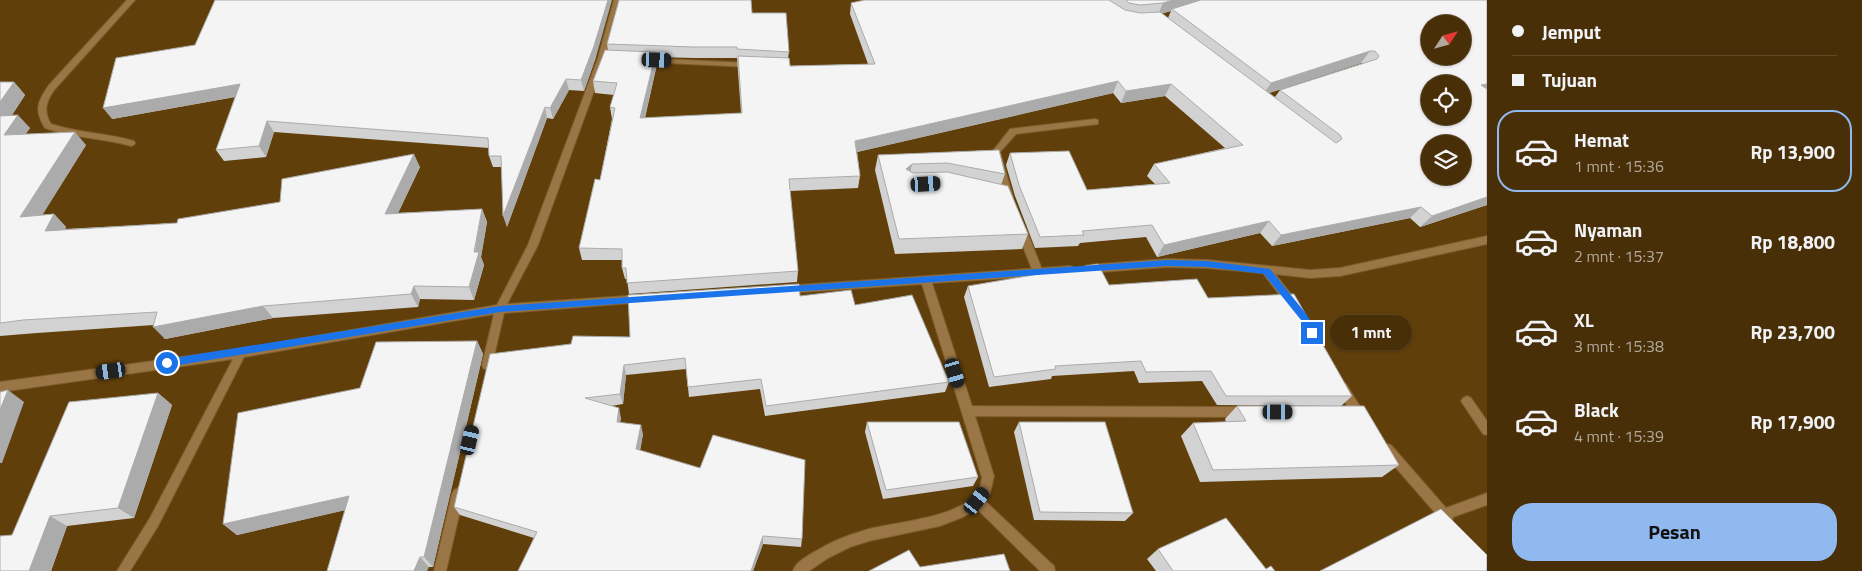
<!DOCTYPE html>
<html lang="id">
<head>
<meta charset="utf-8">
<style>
  body { margin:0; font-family:"Titillium Web",sans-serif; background:#503712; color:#f1f3f6; height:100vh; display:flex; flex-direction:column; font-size:19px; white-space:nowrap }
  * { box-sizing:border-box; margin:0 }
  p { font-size:16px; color:#b1a99c }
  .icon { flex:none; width:28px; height:28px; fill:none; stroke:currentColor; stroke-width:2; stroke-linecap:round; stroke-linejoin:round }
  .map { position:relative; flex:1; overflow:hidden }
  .drawer { display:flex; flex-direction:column; background:#492f08; width:375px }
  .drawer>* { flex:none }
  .banner { display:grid; align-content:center; height:110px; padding:0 25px; background:#492f08 }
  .needle { width:32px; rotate:54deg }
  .tools { position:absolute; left:1421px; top:15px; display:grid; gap:10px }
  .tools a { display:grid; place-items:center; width:50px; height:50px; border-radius:50%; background:#492f08; box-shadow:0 1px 4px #0004,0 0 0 1px #614a29; font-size:25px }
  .end { position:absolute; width:22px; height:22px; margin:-11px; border:6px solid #1a73e8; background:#fff; box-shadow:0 0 0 2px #fff }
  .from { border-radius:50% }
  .bubble { position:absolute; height:35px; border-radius:18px; background:#492f08; box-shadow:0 1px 4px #0004,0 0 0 1px #614a29; font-size:16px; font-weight:700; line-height:35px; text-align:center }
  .car { position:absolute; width:15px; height:30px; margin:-15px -8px; border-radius:6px; box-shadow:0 0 4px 1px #0007; background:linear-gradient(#222 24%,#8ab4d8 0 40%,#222 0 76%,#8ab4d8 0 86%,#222 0) }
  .banner b { display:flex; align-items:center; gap:18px; height:48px; font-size:19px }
  .banner b+b { border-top:1px solid #614a29 }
  .banner i { width:12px; height:12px; background:#f1f3f6 }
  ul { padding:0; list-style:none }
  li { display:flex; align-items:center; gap:15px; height:82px; margin:0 10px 8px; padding:0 15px; border:2px solid transparent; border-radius:20px }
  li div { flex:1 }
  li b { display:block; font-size:19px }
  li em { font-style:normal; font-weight:700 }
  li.active { border-color:#90b9f0 }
  li>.icon { width:45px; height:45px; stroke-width:1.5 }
  .primary-button { display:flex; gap:10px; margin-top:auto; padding:10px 25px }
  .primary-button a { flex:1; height:58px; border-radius:20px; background:#90b9f0; color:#111; font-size:20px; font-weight:700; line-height:58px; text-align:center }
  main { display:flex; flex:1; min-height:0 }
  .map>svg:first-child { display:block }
</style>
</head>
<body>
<main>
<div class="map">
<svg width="1487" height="571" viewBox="0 0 1487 571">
  <rect width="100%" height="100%" fill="#613f0a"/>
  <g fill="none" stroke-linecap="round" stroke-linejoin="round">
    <!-- lane casing -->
    <g stroke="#7d5c2b" stroke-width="2">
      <g id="lane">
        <path d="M642,58L750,63L754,65L750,67L645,62H642Z"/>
        <path d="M1095,119L1098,120V124L1016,134L1000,152L1013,197L1011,199H1005L992,152L1010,129Z"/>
        <path d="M1021,225L1026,229L1043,272L1041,275H1035L1033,272L1016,229Z"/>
      </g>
    </g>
    <!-- street casing -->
    <g stroke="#7d5c2b" stroke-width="2">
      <g id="street">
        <path d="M127,0H135L55,89C46,101 43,111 51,124C78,133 107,133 134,141L135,143L134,145L131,146C103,138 73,138 45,128C34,110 37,102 49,85Z"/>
        <path d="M614,0H622L606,58L538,245L507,304L641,295L645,296L646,299L645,302L504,313L492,365L491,368L487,370L483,368L482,365L494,314L244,357L158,526L130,571H117L150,518L233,359L0,392V382L241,349L497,305L528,245L598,58Z"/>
        <path d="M1487,236V244L1340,276L1310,278L1275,274L1298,303L1299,306L1298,309H1290L1263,273L1207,268L1167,267L1087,273L1082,269L1087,265L1167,259L1207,260L1310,270L1340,268Z"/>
        <path d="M1070,266L1073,267L1075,270L1073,273L1070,274L932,283L972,406L1245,407L1249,408L1251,412L1249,416L1245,417L975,416L994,476L990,493L985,501L1054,566L1055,571H1040L977,509L963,517L940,526L869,541L850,547L828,558L809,571H793C796,562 807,556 816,551C832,541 851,534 869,529C896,522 966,517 979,489C981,486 981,481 982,478L922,284L788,293L784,292L783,289L784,286Z"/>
        <path d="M1342,382L1346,384L1364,413L1366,417L1364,421L1360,422L1356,421L1338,390L1337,387L1338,384Z"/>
        <path d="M1467,396L1471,398L1487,421V435L1483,434L1461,401L1463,398Z"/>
        <path d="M1387,444L1391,445L1446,508L1487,493V505L1453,517L1452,523L1448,525L1444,523L1383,453L1381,449L1383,445Z"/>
        <path d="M458,488L462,490L464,494L446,571H434L452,494L454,490Z"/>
      </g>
    </g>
    <!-- lane -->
    <use href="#lane" fill="#9a7545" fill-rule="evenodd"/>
    <!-- street -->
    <use href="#street" fill="#9a7545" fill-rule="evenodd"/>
  </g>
  <!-- wall -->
  <g fill="#d2d2d2" fill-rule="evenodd">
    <path d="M865,0H1487V205L1420,227L1410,218L1272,246L1260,233L1157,257L1146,237L1080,243L1078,246L1035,248L1015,196L1006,165L1010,153L1087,190L1155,184L1147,176L1154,164L1225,148L1165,96L1121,103L1113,93L857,152L860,176L858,188L790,191L798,271L797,282L629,294L627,279H625L622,268V260H582L579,248L600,180L612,119L610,107L614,95L595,93L593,81L608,50L607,44L752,13L789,52L788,58L790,66L868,64L850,14L851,3ZM1171,11L1168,18L1162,13H1163ZM657,57L695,58H737L741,113L645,118L657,64ZM1361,63H1363L1280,90L1275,97L1269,93Z"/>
    <path d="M195,45L596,57L584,91L569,90L553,119L547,118L507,227L501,167H493L489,156V148L274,132L266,157L224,161L216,150L235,97L112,119Z"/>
    <path d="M0,82H14L25,95L12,115L30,128L25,134L86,145L42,215L54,214L66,227L65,229L177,223L280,202L420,167L398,213L482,209L487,222L481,257L484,265L474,300L420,299L418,307L273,318L165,339L154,325L37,333L0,336Z"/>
    <path d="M999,150L1005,174L1001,185L1028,234L1022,249L895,254L875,170L878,155Z"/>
    <path d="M1109,285L1208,298L1352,396L1341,406L1217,405L1202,381L1139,383L1134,371L1052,376L1051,379L989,387L964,297L968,286Z"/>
    <path d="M800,296L855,305L949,382L945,392L765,416L760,389L689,397L686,369L626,375L623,404L611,406L621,418L620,422L643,434L640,451L802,539L801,547L763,544L753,571H518L534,538L460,515L454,507L630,337Z"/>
    <path d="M477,341L483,354L433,567H429L345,510L237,535L223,524L360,388Z"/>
    <path d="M158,393L172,405L134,518L67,526L51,571H0L12,535Z"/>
    <path d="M1237,406L1399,465L1382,477L1200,482L1181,436L1193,423L1226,422L1225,419Z"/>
    <path d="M867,422L978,477L973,486L883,499L865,432Z"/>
    <path d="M1019,422L1133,513L1125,521L1034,520L1014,432Z"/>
    <path d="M1158,549L1266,569L1275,571H1156L1147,559Z"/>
  </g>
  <!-- shaded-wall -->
  <g fill="#ababab">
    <path d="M608,0H612L596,57L584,91L581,80Z"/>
    <path d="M1173,0H1203L1172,9L1171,11L1158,15L1163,3Z"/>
    <path d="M1370,51L1361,63L1263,95L1271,83Z"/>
    <path d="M656,52L657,64L642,130L640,118Z"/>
    <path d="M566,79L569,90L553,119L550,108Z"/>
    <path d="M1118,81L1113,93L853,153L855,141Z"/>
    <path d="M14,82L25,95L3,129L0,126V102Z"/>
    <path d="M240,84L246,95L112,119L103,108Z"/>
    <path d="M1171,84L1165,96L1121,103L1126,91Z"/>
    <path d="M1487,84V94L1481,85Z"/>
    <path d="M545,107L547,118L507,227L503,216Z"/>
    <path d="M18,115L30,128L16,148L4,135Z"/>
    <path d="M267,121L274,132L266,157L259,146Z"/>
    <path d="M75,132L86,145L33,230L20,217Z"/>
    <path d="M414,154L420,167L392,226L385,214Z"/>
    <path d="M912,164L909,179L906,169Z"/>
    <path d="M1487,197V205L1420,227L1432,216Z"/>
    <path d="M1421,207L1410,218L1272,246L1281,235Z"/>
    <path d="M482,209L487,222L481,257L484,265L474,300L469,287Z"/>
    <path d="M54,214L66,227L58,243L45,231Z"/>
    <path d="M1269,221L1260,233L1157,257L1164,245Z"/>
    <path d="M414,286L420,299L418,307L411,294Z"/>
    <path d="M263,306L273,318L165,339L153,327Z"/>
    <path d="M477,341L483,354L433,567L424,557Z"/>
    <path d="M624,365L626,375L623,404L620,394Z"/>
    <path d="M8,390L24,402L2,463H0V410Z"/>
    <path d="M158,393L172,405L134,518L118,508Z"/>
    <path d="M619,408L621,418L619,431L617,422Z"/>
    <path d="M641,425L643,434L638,459L636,449Z"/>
    <path d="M349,496L359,507L237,535L223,524Z"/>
    <path d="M50,516L67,526L51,571H29Z"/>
    <path d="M763,536V544L753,571H751Z"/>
    <path d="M420,557L429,567L427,571H414Z"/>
  </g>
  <!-- building -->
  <g fill="#f4f4f4" stroke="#ababab" fill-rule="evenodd">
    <path d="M215,0H608L594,46L581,80L566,79L550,108L545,107L503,216L501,156H489L488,138L267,121L259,146L216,150L240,84L103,108L116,58L195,45Z"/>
    <path d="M619,0H751L752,13H786L789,52L737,49V47H694L607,44Z"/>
    <path d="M865,0H1109L1125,10L1141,13L1160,12L1336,143L1342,139L1340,135L1280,90L1377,59L1379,56L1375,51H1370L1271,83L1172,9L1201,0H1487V84L1481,85L1487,89V197L1432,216L1421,207L1281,235L1269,221L1164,245L1152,225L1082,231L1084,235L1040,237L1019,185L1010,153L1069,151L1087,190L1170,183L1154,164L1243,145L1171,84L1126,91L1118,81L855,141L860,176L789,179L798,271L627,283L626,268H622V249L579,248L595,179L600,180L615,108L610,107L617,83L593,81L605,50L656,52L640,118L742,113L738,56L789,58L790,66L875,64L851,3ZM1430,24H1462V56H1430ZM1430,84H1462V116H1430ZM1430,144H1462V176H1430Z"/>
    <path d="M1126,0H1173L1163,3L1140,5L1129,3Z"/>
    <path d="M0,82H14L0,102Z"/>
    <path d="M18,115L4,135L75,132L20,217L54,214L45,231L177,223L178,219L280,202L282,179L414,154L385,214L482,209L474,252H479L469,287L414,286L411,294L263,306L153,327L157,312L23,320L0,323V116Z"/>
    <path d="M999,150L1005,174L947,163L912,164L906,169L913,173L947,172L1008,186L1028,234L899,239L878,155Z"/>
    <path d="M1098,264L1109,285L1197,279L1208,298L1294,294L1352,396H1226L1211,371L1146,372L1141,361L1055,366L1056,369L994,377L968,286Z"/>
    <path d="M799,284L800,296L851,290L855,305L912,295L949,382L766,406L761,379L688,387L685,358L624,365L620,394L585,398L619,408L617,422L641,425L636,449L700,468L713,435L805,460L802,539L763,536L751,571H518L537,532L454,507L490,354L571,344L573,336L630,337L628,295Z"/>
    <path d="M477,341L424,557H420L414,571H327L349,496L223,524L238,413L360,388L376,342Z"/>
    <path d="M8,390L0,410V392Z"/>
    <path d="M158,393L118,508L50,516L29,571H0V536L12,535L69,402Z"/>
    <path d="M1237,406H1364L1399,465L1213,470L1193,423L1246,421Z"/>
    <path d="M867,422H959L978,477L886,490Z"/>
    <path d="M1019,422H1105L1133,513L1040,512Z"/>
    <path d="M1441,509L1487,555V571H1320Z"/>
    <path d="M1226,518L1266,569L1271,566L1275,571H1173L1158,549Z"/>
    <path d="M909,550L920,567L1004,554L1010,571H869Z"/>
  </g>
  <!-- route -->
  <path fill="#1a73e8" d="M1167,260L1207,261L1270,269L1307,315L1317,333L1315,336H1309L1301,320L1264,274L1207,267L1167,266L500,312L167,367L163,363L167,359L500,306Z"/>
</svg>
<div class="tools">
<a><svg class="needle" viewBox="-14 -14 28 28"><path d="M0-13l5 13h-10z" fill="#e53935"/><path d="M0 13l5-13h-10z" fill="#b1a99c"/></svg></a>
<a><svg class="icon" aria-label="locate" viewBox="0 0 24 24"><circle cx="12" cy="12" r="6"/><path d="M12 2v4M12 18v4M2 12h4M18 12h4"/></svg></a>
<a><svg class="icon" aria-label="layers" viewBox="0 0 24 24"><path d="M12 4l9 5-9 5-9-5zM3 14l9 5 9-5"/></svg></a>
</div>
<i class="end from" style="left:167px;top:363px"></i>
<i class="end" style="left:1312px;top:333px"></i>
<div class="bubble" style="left:1330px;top:315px;width:82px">1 mnt</div>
<i class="car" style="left:657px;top:60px;rotate:92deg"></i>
<i class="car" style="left:926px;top:184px;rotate:87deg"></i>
<i class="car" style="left:111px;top:371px;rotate:262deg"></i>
<i class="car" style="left:955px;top:373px;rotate:163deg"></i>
<i class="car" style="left:1278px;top:412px;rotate:90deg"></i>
<i class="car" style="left:470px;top:440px;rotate:13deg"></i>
<i class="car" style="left:977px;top:501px;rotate:39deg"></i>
</div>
<section class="drawer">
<div class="banner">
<b><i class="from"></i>Jemput</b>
<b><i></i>Tujuan</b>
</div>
<ul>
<li class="active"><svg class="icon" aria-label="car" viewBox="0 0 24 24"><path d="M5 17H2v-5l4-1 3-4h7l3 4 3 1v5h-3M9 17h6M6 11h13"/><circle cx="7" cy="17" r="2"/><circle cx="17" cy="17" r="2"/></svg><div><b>Hemat</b><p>1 mnt · 15:36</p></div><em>Rp 13,900</em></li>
<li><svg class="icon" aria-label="car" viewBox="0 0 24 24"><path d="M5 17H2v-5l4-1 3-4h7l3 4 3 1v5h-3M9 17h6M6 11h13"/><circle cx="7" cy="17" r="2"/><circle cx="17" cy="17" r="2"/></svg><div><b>Nyaman</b><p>2 mnt · 15:37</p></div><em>Rp 18,800</em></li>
<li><svg class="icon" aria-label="car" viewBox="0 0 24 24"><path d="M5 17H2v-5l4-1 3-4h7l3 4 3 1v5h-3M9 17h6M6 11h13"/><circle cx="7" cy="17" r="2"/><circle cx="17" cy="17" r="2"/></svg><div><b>XL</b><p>3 mnt · 15:38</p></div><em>Rp 23,700</em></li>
<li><svg class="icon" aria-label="car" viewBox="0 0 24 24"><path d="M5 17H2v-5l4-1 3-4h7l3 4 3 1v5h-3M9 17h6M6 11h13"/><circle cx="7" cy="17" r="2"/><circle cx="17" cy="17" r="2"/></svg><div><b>Black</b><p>4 mnt · 15:39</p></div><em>Rp 17,900</em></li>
</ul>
<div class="primary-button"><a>Pesan</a></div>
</section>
</main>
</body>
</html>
